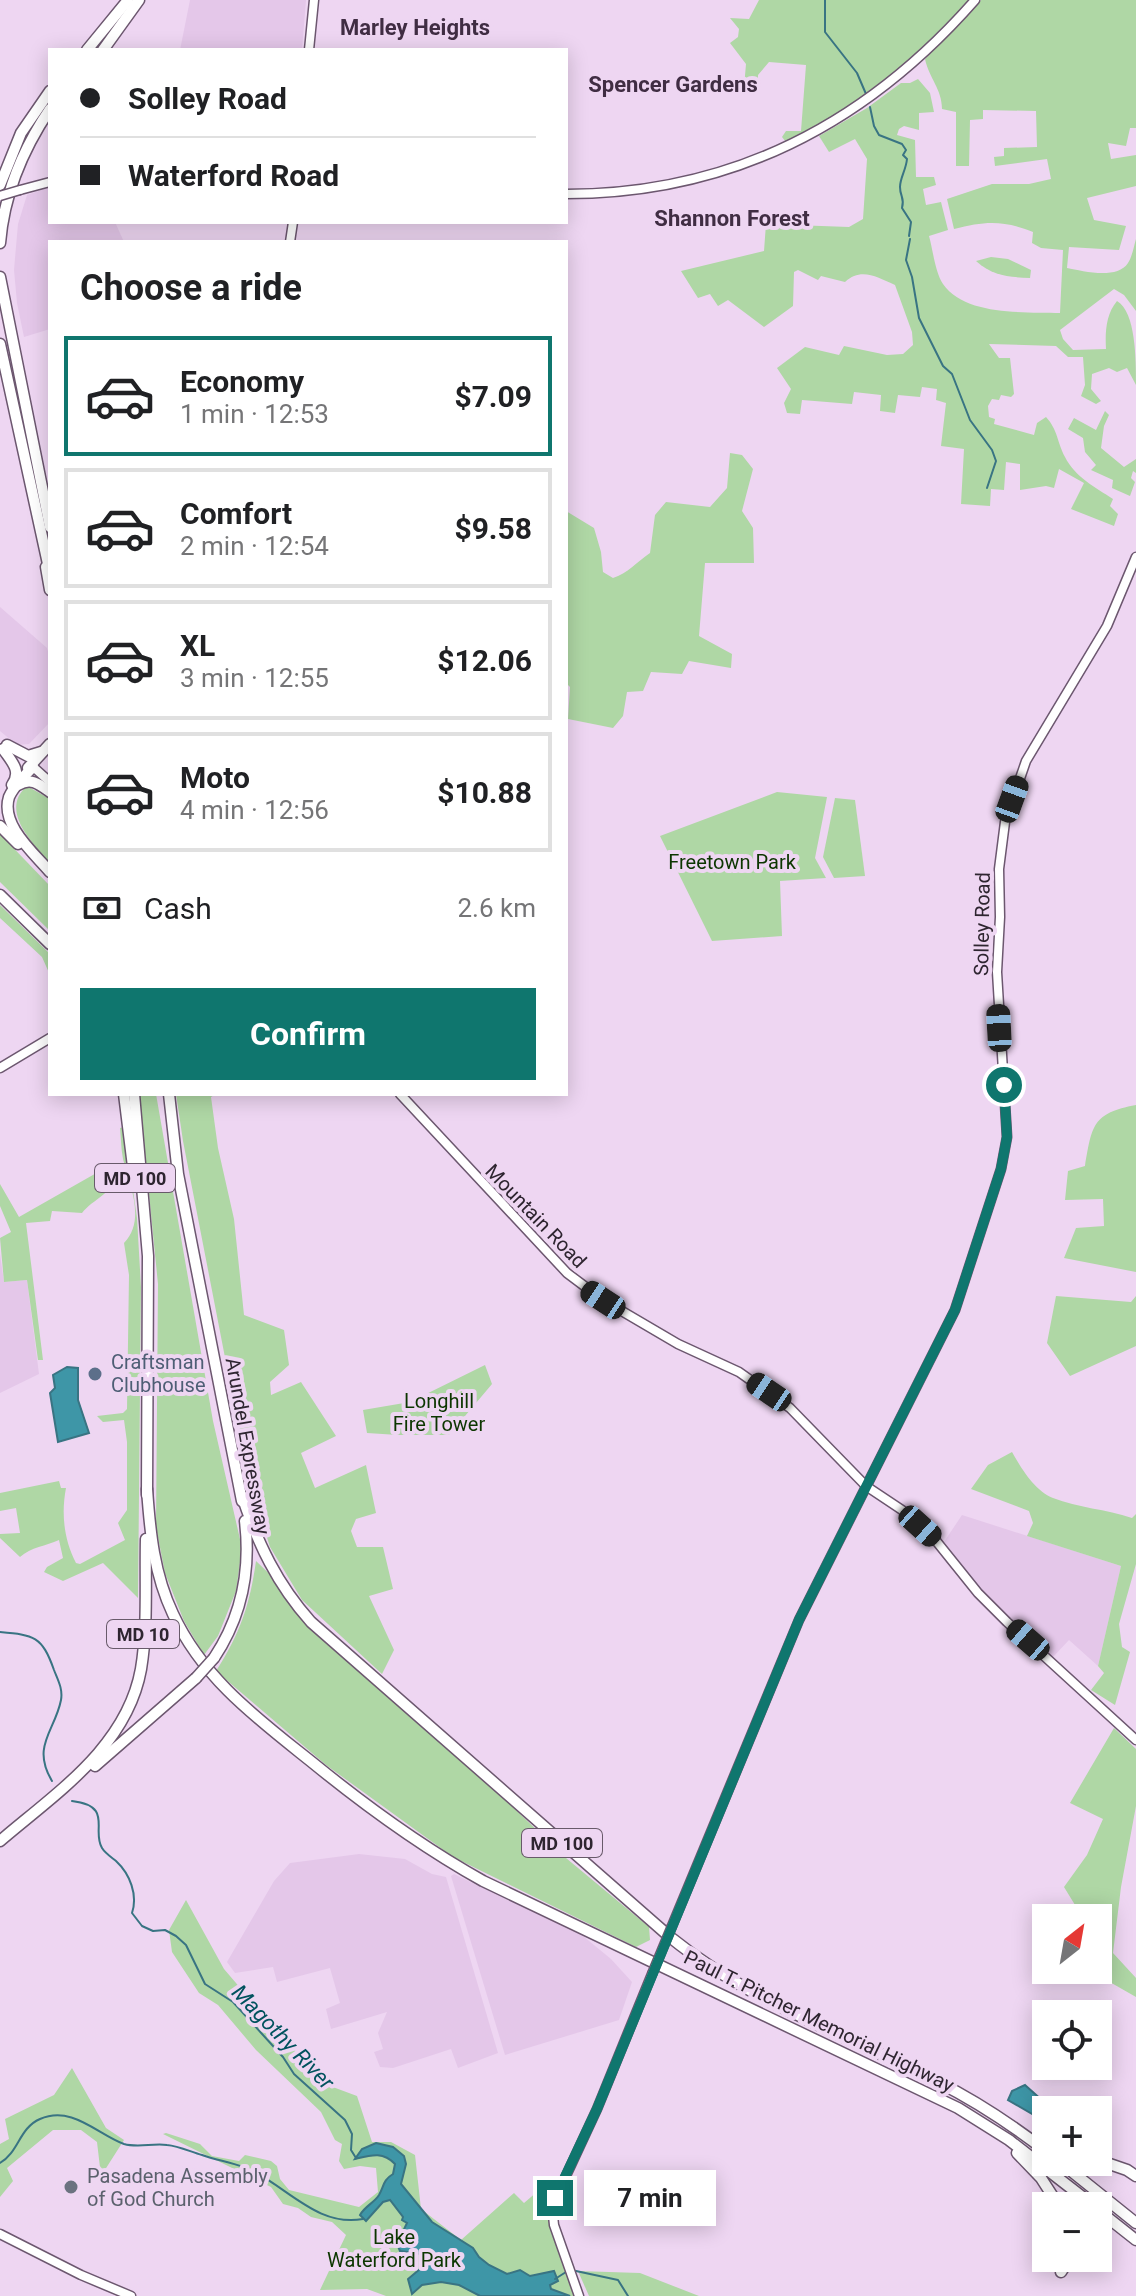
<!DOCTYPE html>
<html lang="en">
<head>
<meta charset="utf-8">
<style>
  body { margin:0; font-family:Roboto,sans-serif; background:#f6f6f6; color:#202124; height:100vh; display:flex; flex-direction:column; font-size:30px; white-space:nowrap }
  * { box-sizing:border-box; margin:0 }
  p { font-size:26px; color:#757577 }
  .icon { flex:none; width:44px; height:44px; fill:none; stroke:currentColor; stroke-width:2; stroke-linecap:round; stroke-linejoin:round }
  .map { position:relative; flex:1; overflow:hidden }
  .side { position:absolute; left:48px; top:240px; width:520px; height:856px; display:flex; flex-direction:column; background:#fff; border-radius:0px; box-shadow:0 4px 20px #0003 }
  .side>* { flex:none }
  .banner { position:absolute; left:48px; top:48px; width:520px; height:176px; border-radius:0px; box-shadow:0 4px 20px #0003; display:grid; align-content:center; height:176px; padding:0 32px; background:#fff }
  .needle { width:52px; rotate:31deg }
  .fabs { position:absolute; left:1032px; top:1904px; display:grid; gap:16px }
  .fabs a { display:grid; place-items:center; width:80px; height:80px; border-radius:0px; background:#fff; box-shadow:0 4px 20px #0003; font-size:40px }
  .end { position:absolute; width:36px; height:36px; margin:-18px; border:10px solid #0f766e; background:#fff; box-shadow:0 0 0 4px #fff }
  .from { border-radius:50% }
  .bubble { position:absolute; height:56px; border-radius:0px; background:#fff; box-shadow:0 4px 20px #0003; font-size:26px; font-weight:700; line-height:56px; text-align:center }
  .car { position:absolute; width:24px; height:48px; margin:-24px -12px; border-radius:10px; box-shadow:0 0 6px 2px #0007; background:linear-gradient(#222 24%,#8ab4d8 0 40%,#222 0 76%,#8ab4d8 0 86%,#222 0) }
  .banner b { display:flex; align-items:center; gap:28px; height:76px; font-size:30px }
  .banner b+b { border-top:2px solid #e0e0e0 }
  .banner i { width:20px; height:20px; background:#202124 }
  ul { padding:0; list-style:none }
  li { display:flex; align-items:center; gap:24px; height:120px; margin:0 16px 12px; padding:0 16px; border:4px solid #e0e0e0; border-radius:0px }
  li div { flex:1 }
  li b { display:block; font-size:30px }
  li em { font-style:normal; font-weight:700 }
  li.active { border-color:#0f766e }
  li>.icon { width:72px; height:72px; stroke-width:1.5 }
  h2 { padding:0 32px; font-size:36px; line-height:96px }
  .pay { display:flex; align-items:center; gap:20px; height:88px; padding:0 32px; font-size:30px }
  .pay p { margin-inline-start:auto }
  .primary-button { display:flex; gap:16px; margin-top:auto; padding:16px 32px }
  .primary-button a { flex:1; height:92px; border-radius:0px; background:#0f766e; color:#fff; font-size:32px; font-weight:700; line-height:92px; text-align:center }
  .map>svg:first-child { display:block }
</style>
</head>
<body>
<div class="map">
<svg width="1136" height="2296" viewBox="0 0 1136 2296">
  <rect width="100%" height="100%" fill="#eed6f2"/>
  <!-- built -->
  <g fill="#e4c7e9">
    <path d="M190,0H306L302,50H180Z"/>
    <path d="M50,187V222H115L124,242H50V329L24,337L17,303L14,270L18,224L27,195Z"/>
    <path d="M0,607L47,648L50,659V722L29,744L17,745L0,731Z"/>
    <path d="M0,1254L4,1282L27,1280L39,1374L0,1393Z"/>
    <path d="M962,1515L1121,1566L1098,1666L1069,1640L1053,1657L985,1594L944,1542Z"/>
    <path d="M359,1854L405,1859L432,1874L446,1877L498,2053L458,2068L451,2049L393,2068L380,2067L374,2052L383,2049L378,2033L387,2012L331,2029L326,2009L340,2003L330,1968L277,1982L273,1967L235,1973L227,1962L274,1881L290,1863Z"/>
    <path d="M454,1874L583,1936L611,1959L632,1982L619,2020L505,2055L451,1876Z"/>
  </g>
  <!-- green -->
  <g fill="#afd7a5">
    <path d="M759,0H970C916,57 857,109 786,142L782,137L786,131H801L806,65L769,62L758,75V87H744L746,64L730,43L738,37L739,29L730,18L749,19Z"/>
    <path d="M981,0H1136V128H1130L1126,146L1108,143L1111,159L1136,155V186L1087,198L1094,220L1126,226L1119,250L1069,247L1067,268C1083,271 1117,280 1128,263C1132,257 1134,246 1136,239V311L1124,295L1114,289L1060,330L1063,339L1073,350L1106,349C1105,332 1106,314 1117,301C1136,312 1136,360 1136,385L1127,368L1117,372L1109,368L1092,374L1091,389L1101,401L1096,404L1081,396L1085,385L1083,357H1068L1056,346L989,344L999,358H1010L1014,394L1011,397L1001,395L999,400L992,399L988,406L989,417L995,419L994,424L1034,435L1037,423L1046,417C1058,430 1057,442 1065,457C1075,477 1095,487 1113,499L1110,506L1118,514L1114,526L1071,509L1084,483L1059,469L1054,488L1046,486L1020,490V464L1006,462L1004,490L991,489L990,506L961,504L964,449L941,446L946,403L936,400L937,389L922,387L920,397L898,395L895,413L880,411L881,395L854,392L852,404L802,400L800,414L787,413L784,403L791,389L777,368L805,347L839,355L844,346L887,355L903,354L913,345L912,332L895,285C877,277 861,267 845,282L821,276L818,280L798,270L794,272L793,306L764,327L728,300L718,306L710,294L698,298L681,271L764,251L766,224L849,227L863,219L867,159L855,139L829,152L819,136L867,108L901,83H910L918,79L930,93L934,112L919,113V130L904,126L899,129L897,135L915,140L916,177H934L936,185L923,189L926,205L941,202L948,230L929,236C933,250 935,272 943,284C965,316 1025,312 1060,313L1063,250L1041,248L1032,243L1033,232C1003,220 985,221 954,229L947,199L992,184H1029L1051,179L1047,159L995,166L994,157L1004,156V148L1037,147L1036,111L983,110V119L970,120L969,166H956V112L942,109C942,89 929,78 925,59Z"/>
    <path d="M991,257L1008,259L1031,270L1030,278C1008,277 993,276 976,261Z"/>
    <path d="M1105,411L1109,415L1104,426L1101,448L1124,467L1136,459V473L1133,471L1131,478L1135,482L1130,496L1112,488L1113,480L1091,470L1096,465L1085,452L1083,438L1068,429L1074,418L1096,430Z"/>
    <path d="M730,453L742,455L753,469L742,511L753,528L754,563H705L699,636L732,654L731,668L689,661L682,674L651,672L643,691L627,692L623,716L613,728L568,719L570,687L566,683V511L594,528L601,552L603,572L613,578C627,574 638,561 650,553L655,515L666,502L710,507L727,488Z"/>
    <path d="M27,786L50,799V863C30,841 0,809 27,786Z"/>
    <path d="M777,792L827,797L815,858L826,878L780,881L782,936L712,941L660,836Z"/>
    <path d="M835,798L855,800L865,876L834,878L823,857Z"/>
    <path d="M0,834L50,886V931L0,882Z"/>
    <path d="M0,905L50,954V975L42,957L0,918Z"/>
    <path d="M139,1094H156L213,1421L242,1548L236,1591L218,1636L204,1655L184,1621L165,1573L156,1527L158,1284Z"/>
    <path d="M176,1094H216L211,1097L218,1148L234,1219L244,1315L284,1330L289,1365L270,1382L271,1395L301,1382L336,1436L301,1453L315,1488L366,1465L376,1513L356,1519L351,1531L357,1547H383L393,1589L369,1596L394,1650L382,1674L302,1600L270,1547L254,1496L229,1378L183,1141Z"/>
    <path d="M1136,1105V1272L1064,1258L1076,1228L1104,1226L1103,1199L1065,1200L1068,1171L1085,1166C1092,1126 1092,1113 1136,1105Z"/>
    <path d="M124,1127L137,1218L141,1287L138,1598L103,1563L63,1581L44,1572L47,1567L63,1558L59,1540C46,1546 31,1547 20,1557L0,1538V1534L20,1533L16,1508L0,1511V1493L59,1481L61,1488H66C61,1514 64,1540 76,1563L80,1564L125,1540L118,1523L127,1510V1442L124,1420L103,1422L97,1416L123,1413L127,1409L129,1275L124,1243C146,1220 130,1186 123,1159C121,1149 121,1138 120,1128Z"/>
    <path d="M114,1163C126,1188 94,1197 82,1213L52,1211L50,1221L26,1223L43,1360H38L27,1280L4,1282L0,1238L11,1232L0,1206V1184L19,1217Z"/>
    <path d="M1056,1296L1131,1302L1136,1296V1346L1070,1376L1047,1343Z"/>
    <path d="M485,1365L492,1384L449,1435H398L367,1433L363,1410L410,1402Z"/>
    <path d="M1012,1452C1021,1468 1035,1491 1053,1498C1078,1508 1106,1509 1132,1518L1136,1514V1564L1119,1624L1122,1647L1130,1652L1115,1705L1091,1690L1104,1673L1098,1666L1121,1566L1027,1536L1033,1523L1029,1511L971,1489L988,1465Z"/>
    <path d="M256,1561L566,1858L649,1927L650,1940L636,1947L453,1857L326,1765L216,1671C240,1634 250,1604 256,1561Z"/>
    <path d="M1114,1728L1136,1749V1806L1121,1887L1113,1953L1136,1978V1997L1101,1977L1098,1918H1083L1064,1887L1087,1855L1103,1819L1070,1803Z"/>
    <path d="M186,1900L224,1969L254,2004L273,2037L288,2042L322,2083L357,2096L372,2142H391L415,2155L421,2209L461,2240L514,2193L524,2203L538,2191L576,2296H386L367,2289L320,2290L346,2235L332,2222L311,2217L298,2208L283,2204L271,2187L163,2134L166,2133L200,2144L212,2156L239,2161L245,2155L271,2161L277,2166L280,2179L289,2190L359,2207L378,2192L376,2168L360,2166L344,2169L339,2161L342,2144L335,2140L321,2112L256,2050L218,2005L199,1993L172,1952L169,1930Z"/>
    <path d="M72,2068L106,2128L124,2140L101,2176L97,2142L81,2130H53L7,2168L13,2181L0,2197V2144L9,2139L5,2119L54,2095Z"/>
    <path d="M578,2271L640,2273L699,2296H589Z"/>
  </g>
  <!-- water -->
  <g fill="#3e96a7" stroke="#397483" stroke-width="2">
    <path d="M67,1367L78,1368V1400L89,1433L58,1442L50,1393L55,1388L53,1375Z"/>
    <path d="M1025,2085L1053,2110H1046V2122L1008,2100L1012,2091Z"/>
    <path d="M376,2143L393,2147L404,2156L406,2164L401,2184L432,2222L473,2248L479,2257L489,2265L507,2274L520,2270L530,2276L554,2271L558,2281L550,2285L551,2289L570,2296H480L459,2285L441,2282L422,2285L412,2294L408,2279L427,2263L421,2254L400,2251L397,2244L407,2223L402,2220L403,2217L390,2200L383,2202L366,2221L360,2215C365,2206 374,2203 379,2195C384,2186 383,2180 393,2174L395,2164C383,2151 371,2155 355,2159L362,2149Z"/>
  </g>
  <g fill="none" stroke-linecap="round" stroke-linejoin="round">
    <!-- stream -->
    <g stroke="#397483" stroke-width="2">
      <path d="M825,0V32L857,73L866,94"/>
      <path d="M870,107L874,126L879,135L902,144L906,150L903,155L907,159C906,170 900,178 900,187C900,197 905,198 902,208L911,222L909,236"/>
      <path d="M910,239L906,260L912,277L919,318L943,366L952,374L970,420L992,450L996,461L987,488"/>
      <path d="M0,1632C34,1635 42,1636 54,1670C58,1680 63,1689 61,1700C55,1731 31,1746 52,1781"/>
      <path d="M72,1801C114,1806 91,1830 102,1848C105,1853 111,1857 116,1861C130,1874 138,1895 132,1913L142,1926L153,1931L165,1930L176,1936L186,1945L205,1984L233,2002L283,2057L294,2074L345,2120L352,2134L351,2150L356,2158"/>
      <path d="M0,2163C19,2152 19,2128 40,2119C72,2105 97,2134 124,2144C138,2148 153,2143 167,2145C179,2146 191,2152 202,2155C216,2160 230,2162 243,2167C284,2182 315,2228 363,2219"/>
      <path d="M576,2271L618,2280L628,2296"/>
      <path d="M555,2279L566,2272"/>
    </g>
    <!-- major casing -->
    <g stroke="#6c576f" stroke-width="11">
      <g id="major">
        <path d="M309,50L314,0"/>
        <path d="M20,190L50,182"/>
        <path d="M566,194C732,194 867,123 975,0"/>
        <path d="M290,242L293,222"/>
        <path d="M31,765L50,782"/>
        <path d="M0,1068L50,1038"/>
        <path d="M400,1094L567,1273L603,1300L678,1344L739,1372L790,1408L866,1486L902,1510L937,1542L978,1593L1007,1622L1136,1740"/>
        <path d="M672,1926L799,1620L955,1310L1001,1169L1007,1137L997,972L1000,917L999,869L1005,822L1026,761L1107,626L1136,557"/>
        <path d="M0,2234L81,2275L131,2296"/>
        <path d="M579,2296L554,2225L552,2206L597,2109L652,1974"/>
      </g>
    </g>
    <!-- highway casing -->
    <g stroke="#6c576f" stroke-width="13">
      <g id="highway">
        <path d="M87,50L128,0"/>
        <path d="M103,50L139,0"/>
        <path d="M0,185L21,133L50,91"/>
        <path d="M0,243C4,194 23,149 50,109"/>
        <path d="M0,277L50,527"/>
        <path d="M0,344L50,573"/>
        <path d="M46,567L50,590"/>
        <path d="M7,745L28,756L41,752"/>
        <path d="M3,749C12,762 22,771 12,785"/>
        <path d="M33,767C24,776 14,786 9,797C0,825 34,853 50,872"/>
        <path d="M28,768L50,744"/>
        <path d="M18,785C31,777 39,784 50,792"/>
        <path d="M0,826L18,844"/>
        <path d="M0,895L50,944"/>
        <path d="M124,1094L135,1183"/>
        <path d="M134,1094L148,1256L147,1495"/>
        <path d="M169,1094L178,1174L242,1501"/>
        <path d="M147,1489C150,1532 154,1574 173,1614C203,1679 258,1719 313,1763C367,1807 422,1847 483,1881L958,2108L1009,2140L1094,2206"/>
        <path d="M242,1496C258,1544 277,1584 311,1622L670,1937C750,2002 847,2035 938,2082C976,2101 1012,2125 1046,2151"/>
        <path d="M214,1658C242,1616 251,1571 245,1521"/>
        <path d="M95,1766L196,1678"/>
        <path d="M0,1841C56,1793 127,1747 141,1669C148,1627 145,1582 146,1539"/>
        <path d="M1017,2153L1041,2178L1059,2206"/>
        <path d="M1098,2160L1127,2170L1136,2176"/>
        <path d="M1060,2162L1136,2223"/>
        <path d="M1098,2210L1136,2240"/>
        <path d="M1061,2272L1070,2258"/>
      </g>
    </g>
    <!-- major -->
    <use href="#major" stroke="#fff" stroke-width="8"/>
    <!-- highway -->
    <use href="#highway" stroke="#fff" stroke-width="10"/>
    <!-- major-bridge casing -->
    <g stroke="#6c576f" stroke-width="11" stroke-linecap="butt">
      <g id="major-bridge">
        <path d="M0,196L20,190"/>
        <path d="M652,1974L672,1926"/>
      </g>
    </g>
    <!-- highway-bridge casing -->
    <g stroke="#6c576f" stroke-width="13" stroke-linecap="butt">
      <path id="highway-bridge" d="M196,1678L214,1658"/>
    </g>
    <!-- major-bridge -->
    <use href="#major-bridge" stroke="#fff" stroke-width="8"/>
    <!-- highway-bridge -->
    <use href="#highway-bridge" stroke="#fff" stroke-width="10"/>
  </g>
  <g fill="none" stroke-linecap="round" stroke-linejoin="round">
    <!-- route -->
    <path stroke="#0f766e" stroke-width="10" d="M555,2198L597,2109L799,1620L955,1310L1001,1169L1007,1137L1004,1085"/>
  </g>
  <!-- markers -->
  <circle fill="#5c6f8a" stroke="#eed6f2" stroke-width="3" cx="95" cy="1374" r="8"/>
  <circle fill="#6b7280" stroke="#eed6f2" stroke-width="3" cx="71" cy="2187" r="8"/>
  <g text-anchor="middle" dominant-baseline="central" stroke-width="8" stroke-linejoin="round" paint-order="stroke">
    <!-- shield labels -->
    <g fill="#eed6f2" stroke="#685a6a" stroke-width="2">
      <rect x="95" y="1164" width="80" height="28" rx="6"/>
      <rect x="107" y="1620" width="72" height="28" rx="6"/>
      <rect x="522" y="1829" width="80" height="28" rx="6"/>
    </g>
    <g font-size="18" font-weight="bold" fill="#2e2530">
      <text x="135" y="1178">MD 100</text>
      <text x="143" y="1634">MD 10</text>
      <text x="562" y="1843">MD 100</text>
    </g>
    <!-- park labels -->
    <g font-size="20" fill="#0c3600" stroke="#eed6f2">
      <text x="732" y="862">Freetown Park</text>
      <text x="439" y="1401">Longhill<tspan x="439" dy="23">Fire Tower</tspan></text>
      <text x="394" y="2237">Lake<tspan x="394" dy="23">Waterford Park</tspan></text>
    </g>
    <!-- street labels -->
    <g font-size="20" fill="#2e2530" stroke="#eed6f2">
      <text transform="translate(982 924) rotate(-89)">Solley Road</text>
      <text transform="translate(536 1216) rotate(46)">Mountain Road</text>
      <text transform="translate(248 1446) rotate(80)">Arundel Expressway</text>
      <text transform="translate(819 2021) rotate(26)">Paul T. Pitcher Memorial Highway</text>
    </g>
    <!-- service labels -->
    <g font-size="20" fill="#4e5e75" stroke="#eed6f2" text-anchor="start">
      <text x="111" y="1362">Craftsman<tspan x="111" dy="23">Clubhouse</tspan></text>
    </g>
    <!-- worship labels -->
    <g font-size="20" fill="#5b616d" stroke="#eed6f2" text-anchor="start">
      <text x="87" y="2176">Pasadena Assembly<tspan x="87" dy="23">of God Church</tspan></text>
    </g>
    <!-- neighbourhood labels -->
    <g font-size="22" font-weight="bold" fill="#402d43" stroke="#eed6f2">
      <text x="415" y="27">Marley Heights</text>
      <text x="673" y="84">Spencer Gardens</text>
      <text x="732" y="218">Shannon Forest</text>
    </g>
    <!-- water labels -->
    <g font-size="22" font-style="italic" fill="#01525e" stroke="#eed6f2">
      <text transform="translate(283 2037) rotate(46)">Magothy River</text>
    </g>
  </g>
</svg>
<div class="fabs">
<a><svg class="needle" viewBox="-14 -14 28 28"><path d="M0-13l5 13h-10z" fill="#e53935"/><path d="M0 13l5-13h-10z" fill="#757577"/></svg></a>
<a><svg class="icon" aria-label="locate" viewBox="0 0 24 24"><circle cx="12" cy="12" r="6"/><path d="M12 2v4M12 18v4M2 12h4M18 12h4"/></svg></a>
<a>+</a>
<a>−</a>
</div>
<i class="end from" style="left:1004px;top:1085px"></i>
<i class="end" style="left:555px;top:2198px"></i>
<div class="bubble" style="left:584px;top:2170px;width:132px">7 min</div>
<i class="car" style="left:1012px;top:799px;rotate:20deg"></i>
<i class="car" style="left:999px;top:1028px;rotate:357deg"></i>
<i class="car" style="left:603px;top:1300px;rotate:303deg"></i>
<i class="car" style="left:769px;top:1392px;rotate:304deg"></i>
<i class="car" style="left:920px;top:1526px;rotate:132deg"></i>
<i class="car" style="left:1028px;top:1640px;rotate:311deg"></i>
<div class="banner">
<b><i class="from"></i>Solley Road</b>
<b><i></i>Waterford Road</b>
</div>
<section class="side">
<h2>Choose a ride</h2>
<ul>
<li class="active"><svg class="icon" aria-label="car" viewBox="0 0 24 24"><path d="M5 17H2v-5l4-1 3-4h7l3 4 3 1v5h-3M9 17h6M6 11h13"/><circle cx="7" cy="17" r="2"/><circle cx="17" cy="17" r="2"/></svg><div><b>Economy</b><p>1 min · 12:53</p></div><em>$7.09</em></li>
<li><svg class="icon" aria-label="car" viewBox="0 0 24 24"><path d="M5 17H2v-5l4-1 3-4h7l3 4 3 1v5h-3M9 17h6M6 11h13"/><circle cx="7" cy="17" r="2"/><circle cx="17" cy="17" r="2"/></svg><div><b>Comfort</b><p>2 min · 12:54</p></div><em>$9.58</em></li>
<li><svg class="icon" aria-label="car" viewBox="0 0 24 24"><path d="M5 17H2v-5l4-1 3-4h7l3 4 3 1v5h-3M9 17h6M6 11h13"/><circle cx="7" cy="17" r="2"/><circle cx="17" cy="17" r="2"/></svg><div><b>XL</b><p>3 min · 12:55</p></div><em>$12.06</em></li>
<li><svg class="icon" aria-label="car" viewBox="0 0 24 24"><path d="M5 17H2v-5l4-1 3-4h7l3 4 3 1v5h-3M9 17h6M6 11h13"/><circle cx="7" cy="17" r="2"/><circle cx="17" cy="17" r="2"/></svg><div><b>Moto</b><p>4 min · 12:56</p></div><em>$10.88</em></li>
</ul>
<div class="pay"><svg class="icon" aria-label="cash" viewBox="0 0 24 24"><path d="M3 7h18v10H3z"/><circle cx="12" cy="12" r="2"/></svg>Cash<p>2.6 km</p></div>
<div class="primary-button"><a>Confirm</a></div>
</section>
</div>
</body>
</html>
